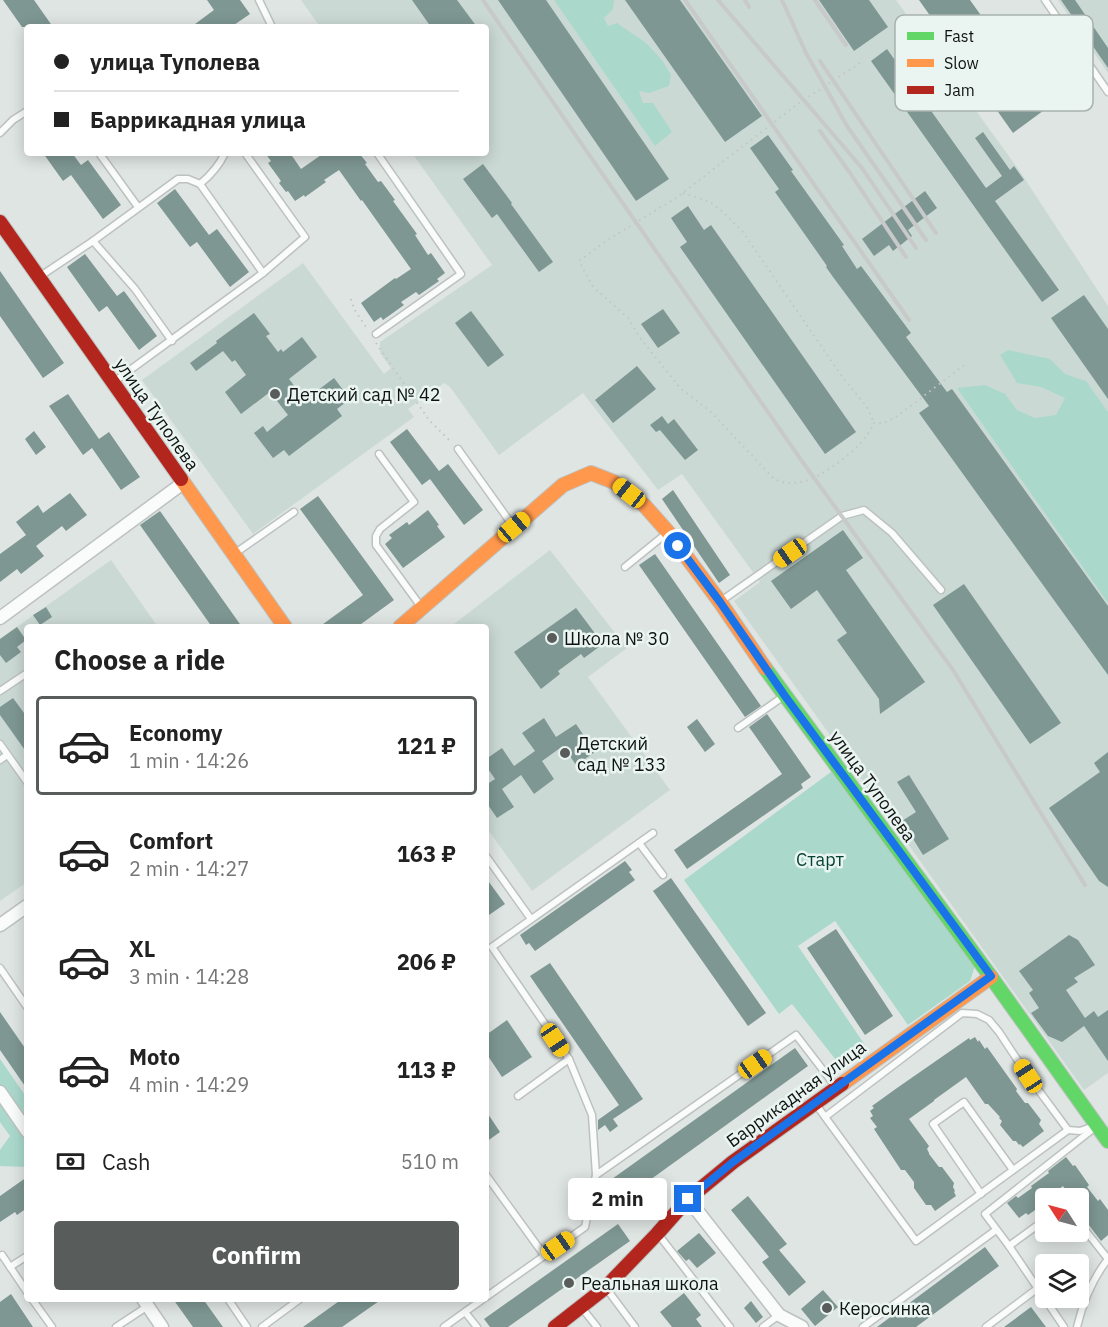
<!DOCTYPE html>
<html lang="en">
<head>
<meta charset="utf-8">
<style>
  body { margin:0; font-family:"IBM Plex Sans",sans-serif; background:#f2f2f2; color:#222; height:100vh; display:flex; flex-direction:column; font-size:22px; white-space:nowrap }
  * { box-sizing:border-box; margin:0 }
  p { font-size:20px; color:#767676 }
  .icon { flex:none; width:33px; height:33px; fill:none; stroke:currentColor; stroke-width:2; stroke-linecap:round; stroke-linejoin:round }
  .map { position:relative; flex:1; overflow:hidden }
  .panel { position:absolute; left:24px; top:624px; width:465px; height:678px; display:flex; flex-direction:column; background:#fff; border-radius:6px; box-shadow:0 3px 15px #0003 }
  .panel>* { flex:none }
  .top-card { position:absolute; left:24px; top:24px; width:465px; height:132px; border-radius:6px; box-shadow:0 3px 15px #0003; display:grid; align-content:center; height:132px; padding:0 30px; background:#fff }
  .needle { width:39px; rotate:306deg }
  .controls { position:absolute; left:1035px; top:1188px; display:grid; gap:12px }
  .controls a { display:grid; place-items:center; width:54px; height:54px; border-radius:6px; background:#fff; box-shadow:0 3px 15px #0003; font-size:30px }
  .end { position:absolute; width:27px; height:27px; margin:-14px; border:8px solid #1a73e8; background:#fff; box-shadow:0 0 0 3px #fff }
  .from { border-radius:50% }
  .bubble { position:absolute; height:42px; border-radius:6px; background:#fff; box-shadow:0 3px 15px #0003; font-size:20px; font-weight:800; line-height:42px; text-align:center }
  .car { position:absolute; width:18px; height:36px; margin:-18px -9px; border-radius:8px; box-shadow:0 0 4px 2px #0007; background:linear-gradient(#f5c518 24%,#345 0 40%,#f5c518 0 76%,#345 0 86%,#f5c518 0) }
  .top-card b { display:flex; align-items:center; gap:21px; height:57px; font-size:22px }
  .top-card b+b { border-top:2px solid #e0e0e0 }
  .top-card i { width:15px; height:15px; background:#222 }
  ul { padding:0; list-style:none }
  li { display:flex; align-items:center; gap:18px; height:99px; margin:0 12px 9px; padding:0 18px; border:3px solid transparent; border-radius:6px }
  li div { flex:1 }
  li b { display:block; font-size:22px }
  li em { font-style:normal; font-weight:800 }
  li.current { border-color:#585c5a }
  li>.icon { width:54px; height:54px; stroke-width:1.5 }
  h2 { padding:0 30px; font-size:27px; line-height:72px }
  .pay { display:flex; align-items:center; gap:15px; height:66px; padding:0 30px; font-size:22px }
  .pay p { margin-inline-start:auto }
  .cta { display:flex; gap:12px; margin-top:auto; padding:12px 30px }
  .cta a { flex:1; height:69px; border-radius:6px; background:#585c5a; color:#fff; font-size:24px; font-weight:800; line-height:69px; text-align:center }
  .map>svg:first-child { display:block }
</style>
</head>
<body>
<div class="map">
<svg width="1108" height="1327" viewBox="0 0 1108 1327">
  <rect width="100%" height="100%" fill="#dfe5e3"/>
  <!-- built -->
  <g fill="#cbd9d4">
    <path d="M301,0H896L1021,173L1108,306V1073L1084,1090L734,601L760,582L682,474L658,490L583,393L499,455L450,387L444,383L408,409L414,417L253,534L142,380L303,263L384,374L391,368L380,353V342L492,265L412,153H486V27H320Z"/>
    <path d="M1058,0H1108V73Z"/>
    <path d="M550,550L627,648L588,677L670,790L532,891L486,827V627H450Z"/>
    <path d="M111,560L158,627H27V882L0,901V639Z"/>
  </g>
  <!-- green -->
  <g fill="#aad9cb">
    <path d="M554,0H614L613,9L604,18L608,26L617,23L646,43L662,60L671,75L669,86L649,93L639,91L643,103H653L672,132L655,146Z"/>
    <path d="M1008,350L1050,359L1065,374L1086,381L1108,412V603L957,388L985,385L1005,394L1017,410L1035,418L1056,415L1065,398L1041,387L1017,383L1000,355Z"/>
    <path d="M835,769L975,966L970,981L908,1025L835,921L798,946L869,1051L843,1069L792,1004L779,1014L684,880Z"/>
    <path d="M0,1059L27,1098V1167L0,1166V1150L10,1136L0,1122Z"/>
  </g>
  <!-- building -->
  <g fill="#7e9792">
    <path d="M3,0H34L53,27H22Z"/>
    <path d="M207,0H240L250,14L231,27H191L214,10Z"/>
    <path d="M412,0H457L477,27H431Z"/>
    <path d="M498,0H546L669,179L636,201Z"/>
    <path d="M625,0H680L762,116L725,142Z"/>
    <path d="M819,0H869L888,27L854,51Z"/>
    <path d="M919,0H970L1047,108L1013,133Z"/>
    <path d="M1061,0H1075L1108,48V68Z"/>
    <path d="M887,49L986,188L1002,176L975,138L983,132L1010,170L1014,166L1024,180L995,201L1059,290L1042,302L871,61Z"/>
    <path d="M768,135L793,170L791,171L844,245L842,246L857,269L861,266L911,333L906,337L947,392L952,389L1108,606V675L919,413L929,406L833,277L826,267L827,266L775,192L779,189L750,148Z"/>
    <path d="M43,153H72L81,165L88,160L121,205L103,219L71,175L63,181Z"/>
    <path d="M265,153H290L301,169L324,153H359L367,163L365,164L378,182L381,181L395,200L393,201L417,234L415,235L428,255L431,253L445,273L437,279L439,281L419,295L416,292L401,302L404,305L383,320L381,317L374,322L361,303L395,278L396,279L411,269L362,200L361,201L339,170L324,180L326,182L305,197L304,195L295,201L288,191L286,192L279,183L281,181L268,163L271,161Z"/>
    <path d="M483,164L512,203L511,204L553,262L539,272L497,214L492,218L463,179Z"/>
    <path d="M175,189L209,235L217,229L249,272L230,287L197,242L190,247L157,203Z"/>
    <path d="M925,191L937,208L908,230L912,236L893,251L889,245L874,256L862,239Z"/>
    <path d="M688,206L704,230L711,225L856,432L825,454L680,247L687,242L671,218Z"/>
    <path d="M85,254L117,296L124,291L157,336L139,350L107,306L99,312L67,267Z"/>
    <path d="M0,271L64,363L43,378L0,316Z"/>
    <path d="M1084,295L1108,329V399L1051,318Z"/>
    <path d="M663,309L680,333L658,348L641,324Z"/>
    <path d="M471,311L504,355L488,367L455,323Z"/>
    <path d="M254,313L270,334L266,336L278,352L281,349L283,352L302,337L317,357L289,379L305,400L334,378L350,399L337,409L342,416L289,456L284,450L273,458L254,433L263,426L267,432L288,415L270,392L241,414L225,392L246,375L235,360L232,362L223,351L196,371L190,363L217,343L216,341Z"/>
    <path d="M637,366L656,389L613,423L595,400Z"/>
    <path d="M68,394L99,439L109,432L140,477L121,490L92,448L83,455L49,406Z"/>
    <path d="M662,416L668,424L674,419L698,450L685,460L660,430L656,432L650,425Z"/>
    <path d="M407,429L439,471L448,464L483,510L464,525L430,479L422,485L390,442Z"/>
    <path d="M34,431L46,447L36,455L25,439Z"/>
    <path d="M673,490L730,575L719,583L662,499Z"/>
    <path d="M70,493L87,515L66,531L62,526L36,546L44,556L21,574L17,569L0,582V554L26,535L16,522L38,505L43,513Z"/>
    <path d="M318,496L394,600L357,627H319L363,595L300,509Z"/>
    <path d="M428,510L439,525L437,526L445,537L403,568L385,544L392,538L389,535L407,522L409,525Z"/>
    <path d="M160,511L242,627H212L140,525Z"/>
    <path d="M843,530L863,558L846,570L925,682L880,714L879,699L837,640L847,633L817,590L791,609L771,581Z"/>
    <path d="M655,554L761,706L745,717L639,565Z"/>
    <path d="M964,584L1061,723L1030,744L933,605Z"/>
    <path d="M46,607L52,617L40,625L33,615Z"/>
    <path d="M576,608L603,644L584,658L581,654L558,671L560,674L541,689L514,652Z"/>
    <path d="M17,627L26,640L17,647L21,652L6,663L0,655V639Z"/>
    <path d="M13,698L27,717V753L0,715V707Z"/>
    <path d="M767,714L811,777L801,784L803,788L687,869L674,850L782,774L749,727Z"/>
    <path d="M544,718L556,737L576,724L595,752L576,765L563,746L542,761L554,779L534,794L521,775L502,789L514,807L497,818L486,802V785L495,779L486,766V759L502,748L514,766L535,751L522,733Z"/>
    <path d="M697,719L715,744L705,752L687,727Z"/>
    <path d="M1108,752V887L1099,881L1049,808L1100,772L1094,763Z"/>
    <path d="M909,775L949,839L923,855L902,821L916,812L897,782Z"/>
    <path d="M625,861L632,870L629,872L635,880L535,951L529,943L526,945L520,935Z"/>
    <path d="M486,878L505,904L486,917Z"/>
    <path d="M671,878L766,1013L748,1026L653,891Z"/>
    <path d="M836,929L893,1016L865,1035L807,948Z"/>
    <path d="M1069,935L1078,940L1095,965L1074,978L1078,982L1066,990L1085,1018L1094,1011L1098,1017L1108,1010V1061L1084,1026L1062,1042L1048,1036L1031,1013L1039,1008L1029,993L1033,990L1019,971Z"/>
    <path d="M550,963L643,1099L613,1119L618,1126L610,1132L605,1125L598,1130V1120L619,1105L530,976Z"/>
    <path d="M0,1012L27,1051V1089L0,1050Z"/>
    <path d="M507,1020L532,1057L502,1077L486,1053V1035Z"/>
    <path d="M975,1037L978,1042L979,1040L985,1049L987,1047L1017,1089L1016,1091L1025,1103H1028L1041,1120L1039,1124L1044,1131L1023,1147L1020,1144L1019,1145L1016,1141H1013L1000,1125L1002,1121L999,1118L1000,1117L988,1104H985L966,1077L934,1100V1101L909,1119L929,1146L927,1149L929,1153V1154L939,1167H942L954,1183L953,1187L955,1191L954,1192L956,1196L935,1211L931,1205H926L914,1188V1182L905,1170H901L874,1129L877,1127L870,1118L873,1116L870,1111L874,1108L872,1106L897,1088L969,1038L970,1040Z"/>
    <path d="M795,1048L808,1066L611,1208L598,1189Z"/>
    <path d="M486,1111L500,1132L486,1142Z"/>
    <path d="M1066,1157L1073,1166L1075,1165L1089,1185L1087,1187L1098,1201L1100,1199L1108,1210V1235L1101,1241L1078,1211V1198H1072L1063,1186L1046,1198L1043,1201L1045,1203L1028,1215L1026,1213L1019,1218L1007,1203L1016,1196L1018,1198L1032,1188L1031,1186L1049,1173L1048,1171Z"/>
    <path d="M27,1177V1208L17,1215L15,1212L0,1222V1196Z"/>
    <path d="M748,1196L787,1244L779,1250L806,1282L789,1296L762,1262L769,1257L731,1210Z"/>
    <path d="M618,1224L630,1241L508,1327H490L484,1319Z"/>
    <path d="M699,1233L716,1253L697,1268L689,1259L686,1261L677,1251Z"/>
    <path d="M985,1247L999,1266L916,1327H877Z"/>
    <path d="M823,1290L838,1307L815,1326L801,1309Z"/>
    <path d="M684,1293L701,1315L696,1319L702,1327H672L660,1312Z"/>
    <path d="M11,1294L33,1327H0V1302Z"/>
    <path d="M173,1299H203L223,1327H193Z"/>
    <path d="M342,1299H382L342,1327H303Z"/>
    <path d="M751,1301L763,1317L756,1323L744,1308Z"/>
    <path d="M1031,1307L1046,1327H1004Z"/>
  </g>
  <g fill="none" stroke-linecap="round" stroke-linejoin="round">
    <!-- lane casing -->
    <g stroke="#bdc2c0" stroke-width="9">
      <g id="lane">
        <path d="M259,0L272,27"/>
        <path d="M1045,0L1108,92"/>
        <path d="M0,133L13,120L27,111"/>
        <path d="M99,153L138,207"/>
        <path d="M200,184L263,273"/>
        <path d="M93,241L135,289L172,341"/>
        <path d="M39,277L93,241L178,179H188L200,184C211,175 219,166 225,153"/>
        <path d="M376,334L461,274L377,153"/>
        <path d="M115,381L263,273L305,237L245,153"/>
        <path d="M458,449L513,526"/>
        <path d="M379,454L414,502L380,529L376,536V545L422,608"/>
        <path d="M234,554L294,512"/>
        <path d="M625,567L667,533"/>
        <path d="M721,601L842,516L864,510L892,533L941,590"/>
        <path d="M0,691L27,673"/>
        <path d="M738,728L784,696"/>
        <path d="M0,744L27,782"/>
        <path d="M0,760L7,755"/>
        <path d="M639,843L663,875"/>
        <path d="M486,856L531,919"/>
        <path d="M0,968L27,1007"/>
        <path d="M518,1096L569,1059"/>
        <path d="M815,1103L825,1117L962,1013L977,1014L989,1020L999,1032L1028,1076L1068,1130L1080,1131L1094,1126"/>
        <path d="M825,1117L916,1241L1068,1130"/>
        <path d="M486,1175L544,1255"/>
        <path d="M596,1175L796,1035L836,1087"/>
        <path d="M981,1194L933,1124L964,1102L1013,1170"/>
        <path d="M1078,1221L1108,1259"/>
        <path d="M658,1234L730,1327"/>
        <path d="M1009,1246L1046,1219"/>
        <path d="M2,1255L27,1292"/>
        <path d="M10,1267L27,1256"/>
        <path d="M606,1288L635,1327"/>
        <path d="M486,1297L585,1227L596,1175L592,1115L569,1059L492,947L653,833"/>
        <path d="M32,1299L52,1327"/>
        <path d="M228,1299L247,1327"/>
        <path d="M582,1308L597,1327"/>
        <path d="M465,1312L477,1327"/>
        <path d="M116,1327L148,1306"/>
        <path d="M262,1327L300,1299"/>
        <path d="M444,1327L483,1299"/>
        <path d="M763,1327L779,1315"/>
        <path d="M863,1327L996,1230"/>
        <path d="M986,1327L1038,1288"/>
        <path d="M1064,1327L1009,1246L985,1214L1093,1129"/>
        <path d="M1077,1327C1083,1302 1092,1279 1108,1259"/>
      </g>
    </g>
    <!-- street casing -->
    <g stroke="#bdc2c0" stroke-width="15">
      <g id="street">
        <path d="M0,618L183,483"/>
        <path d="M0,925L27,906"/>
        <path d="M0,1092L27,1131"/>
        <path d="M688,1199L779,1315L802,1327"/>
        <path d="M143,1299L162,1327"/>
      </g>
    </g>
    <!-- fast casing -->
    <g stroke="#bdc2c0" stroke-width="16">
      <path id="fast" d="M765,668L991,977L1108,1141"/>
    </g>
    <!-- slow casing -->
    <g stroke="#bdc2c0" stroke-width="16">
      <g id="slow">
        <path d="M181,479L285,627"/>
        <path d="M400,627L563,485L591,473L614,482L644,505L668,532L720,602L765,668"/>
        <path d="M842,1084L991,977"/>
      </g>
    </g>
    <!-- jam casing -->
    <g stroke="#bdc2c0" stroke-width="16">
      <g id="jam">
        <path d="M0,222L181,479"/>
        <path d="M555,1327L605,1288L657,1234L688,1199L733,1162L842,1084"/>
      </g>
    </g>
    <!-- path -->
    <g stroke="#c3c5c4" stroke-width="2" stroke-dasharray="1.5 4.5" stroke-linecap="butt">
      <path d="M860,63L799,103L676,198L609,239L579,261L593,287L628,318L640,338L681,389L710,411L773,478C782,484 795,484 805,481C828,474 865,445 874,423H884L896,417L967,363"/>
      <path d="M683,193L710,202L722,211L743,232L843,378L867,407L874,423"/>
      <path d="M351,299L354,309L368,330"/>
      <path d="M376,343L429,420L452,443"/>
    </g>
    <!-- lane -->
    <use href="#lane" stroke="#fafbfb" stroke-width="6"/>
    <!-- street -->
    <use href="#street" stroke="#fafbfb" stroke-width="12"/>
    <!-- fast -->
    <use href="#fast" stroke="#63d668" stroke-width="14"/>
    <!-- slow -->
    <use href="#slow" stroke="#ff974d" stroke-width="14"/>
    <!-- jam -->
    <use href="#jam" stroke="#b3261e" stroke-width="14"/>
    <!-- rail -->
    <g stroke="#c8c9c9" stroke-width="4">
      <path d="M483,0L592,159L804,464L953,670L1085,885"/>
      <path d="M685,0L909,320"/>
      <path d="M718,0L862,168L916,248"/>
      <path d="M745,0L749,7"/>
      <path d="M782,0L806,53L847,126L926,240"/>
      <path d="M815,0L846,45"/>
      <path d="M820,61L936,233"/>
      <path d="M820,131L850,173L906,257"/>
    </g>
  </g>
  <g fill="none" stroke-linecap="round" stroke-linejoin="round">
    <!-- route -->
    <path stroke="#1a73e8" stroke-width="8" d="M678,546L720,602L785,696L991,976L733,1162L688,1199"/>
  </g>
  <!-- markers -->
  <g fill="#585c5a" stroke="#eaf5f1" stroke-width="2">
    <circle cx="275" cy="394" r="6"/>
    <circle cx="552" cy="638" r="6"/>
    <circle cx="565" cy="753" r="6"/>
    <circle cx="569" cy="1283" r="6"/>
    <circle cx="827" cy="1308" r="6"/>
  </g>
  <g text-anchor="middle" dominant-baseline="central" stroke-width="5" stroke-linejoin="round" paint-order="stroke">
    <!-- poi labels -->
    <g font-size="18" fill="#0f1211" stroke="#eaf5f1" text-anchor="start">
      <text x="287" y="394">Детский сад № 42</text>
      <text x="564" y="638">Школа № 30</text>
      <text x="577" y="743">Детский<tspan x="577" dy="21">сад № 133</tspan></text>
      <text x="581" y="1283">Реальная школа</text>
      <text x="839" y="1308">Керосинка</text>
    </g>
    <!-- street labels -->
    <g font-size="18" fill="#0f1211" stroke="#eaf5f1">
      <text transform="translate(157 414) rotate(55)">улица Туполева</text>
      <text transform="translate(873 786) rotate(54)">улица Туполева</text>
      <text transform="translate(796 1094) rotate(-36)">Баррикадная улица</text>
    </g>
    <!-- park labels -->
    <g font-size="18" fill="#054234" stroke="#eaf5f1">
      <text x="820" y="859">Старт</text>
    </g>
  </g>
  <!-- legend -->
  <rect x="895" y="15" width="198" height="96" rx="9" fill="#eaf5f1" stroke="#a8b1ae" stroke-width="1.5"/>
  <rect x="907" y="32" width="27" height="8" fill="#63d668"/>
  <rect x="907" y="59" width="27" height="8" fill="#ff974d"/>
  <rect x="907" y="86" width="27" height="8" fill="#b3261e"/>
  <g font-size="16" fill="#0f1211">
    <text x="944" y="42">Fast</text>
    <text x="944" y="69">Slow</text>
    <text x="944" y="96">Jam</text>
  </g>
</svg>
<div class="controls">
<a><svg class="needle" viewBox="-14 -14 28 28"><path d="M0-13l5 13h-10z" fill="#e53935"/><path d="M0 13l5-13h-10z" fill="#767676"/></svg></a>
<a><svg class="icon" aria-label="layers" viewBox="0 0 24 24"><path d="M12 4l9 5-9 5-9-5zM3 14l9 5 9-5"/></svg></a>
</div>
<i class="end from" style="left:678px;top:546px"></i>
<i class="end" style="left:688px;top:1199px"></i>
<div class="bubble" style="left:568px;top:1178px;width:99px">2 min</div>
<i class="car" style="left:629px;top:493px;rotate:308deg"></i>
<i class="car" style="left:514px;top:527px;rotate:50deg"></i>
<i class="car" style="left:790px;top:553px;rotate:235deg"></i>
<i class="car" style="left:555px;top:1040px;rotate:146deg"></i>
<i class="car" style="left:755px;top:1064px;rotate:55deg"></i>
<i class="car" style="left:1028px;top:1076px;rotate:327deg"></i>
<i class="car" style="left:558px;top:1246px;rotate:55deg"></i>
<div class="top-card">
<b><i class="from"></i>улица Туполева</b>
<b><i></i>Баррикадная улица</b>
</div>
<section class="panel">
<h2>Choose a ride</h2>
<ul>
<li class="current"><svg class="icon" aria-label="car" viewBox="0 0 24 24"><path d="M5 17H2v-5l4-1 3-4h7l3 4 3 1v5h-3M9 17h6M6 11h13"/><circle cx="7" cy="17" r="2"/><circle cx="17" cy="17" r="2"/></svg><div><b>Economy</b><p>1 min · 14:26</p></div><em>121 ₽</em></li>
<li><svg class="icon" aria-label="car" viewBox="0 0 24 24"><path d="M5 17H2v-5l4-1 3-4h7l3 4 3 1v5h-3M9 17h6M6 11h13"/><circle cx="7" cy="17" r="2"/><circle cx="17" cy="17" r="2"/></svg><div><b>Comfort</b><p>2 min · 14:27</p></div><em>163 ₽</em></li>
<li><svg class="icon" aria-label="car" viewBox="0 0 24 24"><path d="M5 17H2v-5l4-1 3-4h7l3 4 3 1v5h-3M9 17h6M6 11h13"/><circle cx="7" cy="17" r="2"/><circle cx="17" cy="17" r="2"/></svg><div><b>XL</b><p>3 min · 14:28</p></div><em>206 ₽</em></li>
<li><svg class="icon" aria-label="car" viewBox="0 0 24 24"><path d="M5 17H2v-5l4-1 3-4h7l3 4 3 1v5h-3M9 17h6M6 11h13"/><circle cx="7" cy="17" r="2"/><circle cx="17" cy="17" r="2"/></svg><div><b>Moto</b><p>4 min · 14:29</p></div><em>113 ₽</em></li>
</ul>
<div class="pay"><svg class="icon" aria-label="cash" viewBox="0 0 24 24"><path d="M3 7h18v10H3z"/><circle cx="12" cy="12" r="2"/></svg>Cash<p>510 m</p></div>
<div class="cta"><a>Confirm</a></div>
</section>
</div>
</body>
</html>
